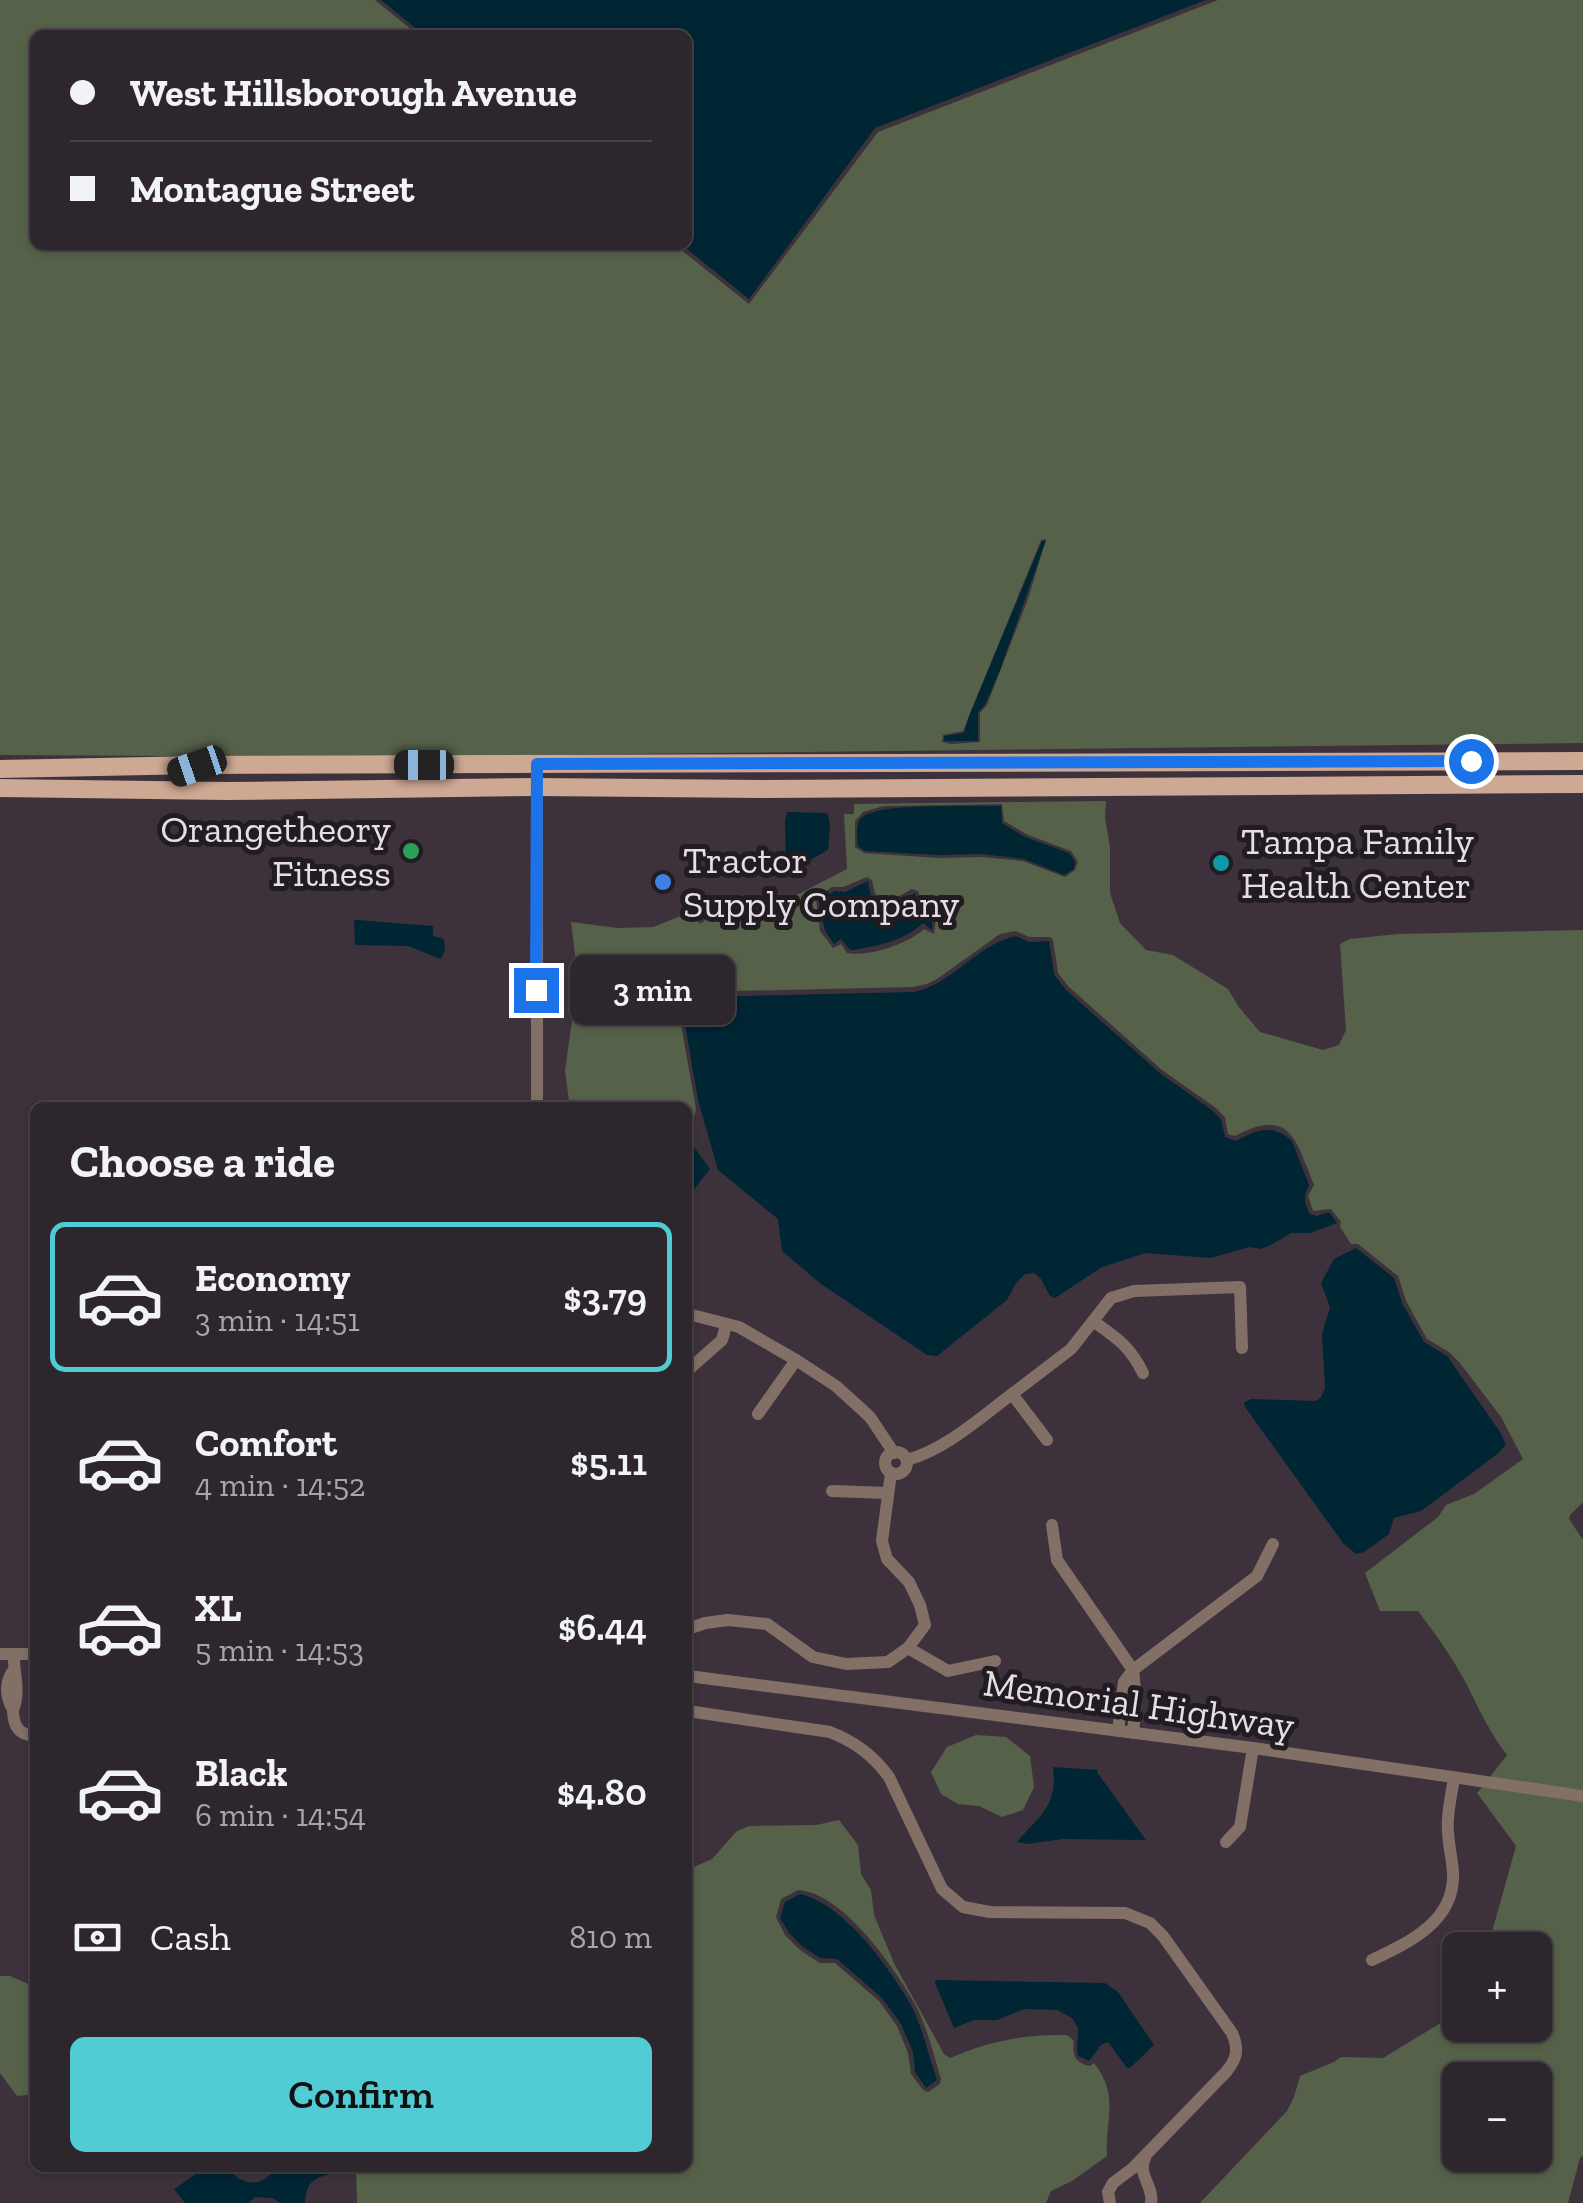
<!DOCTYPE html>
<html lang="en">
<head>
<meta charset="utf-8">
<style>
  body { margin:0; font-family:"Zilla Slab",serif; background:#362e35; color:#f1f3f6; height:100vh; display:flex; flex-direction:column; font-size:38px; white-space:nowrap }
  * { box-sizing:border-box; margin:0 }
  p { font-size:32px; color:#a7a5aa }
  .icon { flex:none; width:55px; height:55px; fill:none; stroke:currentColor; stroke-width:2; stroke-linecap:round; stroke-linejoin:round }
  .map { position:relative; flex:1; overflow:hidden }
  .sheet { position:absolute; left:30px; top:1102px; width:662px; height:1070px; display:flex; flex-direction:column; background:#2e262d; border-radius:15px; box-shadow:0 2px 8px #0004,0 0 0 2px #494349 }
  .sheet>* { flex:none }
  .hud { position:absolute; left:30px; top:30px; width:662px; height:220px; border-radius:15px; box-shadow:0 2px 8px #0004,0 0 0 2px #494349; display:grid; align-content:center; height:220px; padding:0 40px; background:#2e262d }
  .controls { position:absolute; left:1442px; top:1932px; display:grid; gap:20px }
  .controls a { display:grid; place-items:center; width:110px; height:110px; border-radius:15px; background:#2e262d; box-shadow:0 2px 8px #0004,0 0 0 2px #494349; font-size:50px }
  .end { position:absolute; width:45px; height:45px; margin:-22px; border:12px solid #1a73e8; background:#fff; box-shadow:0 0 0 5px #fff }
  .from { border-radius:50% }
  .bubble { position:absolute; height:70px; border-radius:15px; background:#2e262d; box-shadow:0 2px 8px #0004,0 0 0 2px #494349; font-size:32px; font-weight:600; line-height:70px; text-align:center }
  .car { position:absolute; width:30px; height:60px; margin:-30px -15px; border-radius:12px; box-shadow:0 0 8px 2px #0007; background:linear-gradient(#222 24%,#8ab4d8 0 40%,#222 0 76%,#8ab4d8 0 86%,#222 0) }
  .hud b { display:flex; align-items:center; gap:35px; height:95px; font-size:38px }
  .hud b+b { border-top:2px solid #494349 }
  .hud i { width:25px; height:25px; background:#f1f3f6 }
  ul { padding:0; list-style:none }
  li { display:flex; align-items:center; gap:30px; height:150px; margin:0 20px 15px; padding:0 20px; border:5px solid transparent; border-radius:15px }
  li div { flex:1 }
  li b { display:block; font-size:38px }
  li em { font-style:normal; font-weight:600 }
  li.selected { border-color:#51ccd4 }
  li>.icon { width:90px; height:90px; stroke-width:1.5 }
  h2 { padding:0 40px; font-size:45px; line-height:120px }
  .pay { display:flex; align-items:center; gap:25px; height:110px; padding:0 40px; font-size:38px }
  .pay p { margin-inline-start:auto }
  .primary-button { display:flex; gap:20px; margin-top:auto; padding:20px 40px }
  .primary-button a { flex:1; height:115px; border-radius:15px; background:#51ccd4; color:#111; font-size:40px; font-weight:600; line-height:115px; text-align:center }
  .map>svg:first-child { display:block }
</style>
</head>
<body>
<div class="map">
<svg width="1583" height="2203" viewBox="0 0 1583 2203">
  <rect width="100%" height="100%" fill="#3d323c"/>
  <!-- green -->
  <g fill="#566149" fill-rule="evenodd">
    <path d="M0,0H375L418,35H35V245H675L749,304L878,132L1218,0H1583V743L364,757L0,755ZM1046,539L1028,599L987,705L980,713V742L951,744L942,742L943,735L963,731L1034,557L1041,540Z"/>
    <path d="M1106,801L1105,817L1110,847V893L1120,923L1146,950L1173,955L1228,989L1238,1006L1260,1032L1323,1050L1339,1045L1346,1030L1340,944L1350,939L1398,934L1583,930V1502L1570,1515L1569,1519L1583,1540V1790L1489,1778L1507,1755C1490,1733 1479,1709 1467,1685C1453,1658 1436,1635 1418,1611H1380L1365,1573L1438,1517L1446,1505L1474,1494L1523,1459L1501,1417L1460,1363L1449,1352L1427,1339L1406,1301L1398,1276L1358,1244H1351L1340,1227L1341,1222L1331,1209L1313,1211L1308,1196L1314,1185C1296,1141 1291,1106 1235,1136L1228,1134L1225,1117L1216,1108L1162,1070L1069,987L1058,973L1053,940L1050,937H1029L1016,931L1000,934L937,979L927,984L913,987L692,992L679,1003L678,1007L696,1109L693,1122L688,1128V1108H570L565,1071L578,978L571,922L618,928L653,927L691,912L700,924L728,903L793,897L847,869L844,814H854V804ZM1002,804L1004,821L1028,835L1071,851L1078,862L1075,870L1065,877L1023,861L981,857L939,858L864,853L855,847V821L863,812L883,806ZM867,877L872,880L875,894C890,901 899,897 912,889L918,891L923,905L937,909L934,934L924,929C908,944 869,957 847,953L841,944L833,948L820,931L816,899L832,887H843Z"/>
    <path d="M976,1735L1006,1737L1030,1756L1034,1787L1023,1810L1002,1817L979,1806L958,1804L941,1794L931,1772L947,1747Z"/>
    <path d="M1482,1787L1583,1801V2155L1580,2158L1568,2203H1200L1287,2111L1294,2097L1300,2076L1334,2062L1341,2057L1383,2058L1449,2018L1460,2004V2025H1535V1950H1487L1516,1846L1477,1793ZM1460,2080H1535V2155H1460Z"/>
    <path d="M839,1820L858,1845L861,1874L871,1890L874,1915L894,1963L944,2054L950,2058C989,2041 1025,2034 1067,2035L1074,2041C1072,2055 1075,2063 1090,2066L1094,2063C1120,2097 1105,2118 1107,2156L1072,2181L1051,2191L1046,2203H357L356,2168H688V1867L689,1869L712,1859L737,1831L749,1826L816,1825ZM798,1890C842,1893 891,1963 912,1999C926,2022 933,2053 941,2079L940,2084L928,2092L923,2090L911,2074L908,2053L897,2026L879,2001L835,1963H820L800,1950L785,1935L776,1917L781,1899Z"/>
    <path d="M0,1976H10L35,1987V2094L17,2096L0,2073Z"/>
  </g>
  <!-- water -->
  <g fill="#002533">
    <path d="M381,0H1206L875,128L749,299L682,245H688V35H424Z"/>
    <path d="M1046,540L1000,670L985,705L978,712V741H944V736L964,733L969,716L1042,541Z"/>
    <path d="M956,806H1001L1002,823L1025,837L1069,853L1075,862L1074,869L1064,875L1024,859L982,854L938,855L865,851L858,846C857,838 856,828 859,821C867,804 937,807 956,806Z"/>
    <path d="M787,812L825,813L828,814L830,826L828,850L792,870L787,866L786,860L785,820Z"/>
    <path d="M868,881L871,897C888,905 899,903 915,893L920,909L933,911L932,930L923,923C904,941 879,945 854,950H850L841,939L834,944L825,931L819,903L834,891L845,892Z"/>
    <path d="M357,920L433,926V936L444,939L445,950L441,959L408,946L355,945L354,921Z"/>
    <path d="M1016,936L1029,942L1049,941L1054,974L1066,990L1160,1073L1213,1111L1221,1119L1225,1137L1236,1141C1256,1130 1272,1123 1292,1141L1309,1185C1303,1197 1304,1203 1310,1214L1317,1216L1329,1212L1337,1223L1310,1233H1291L1269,1246L1260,1249L1250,1247L1210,1258L1146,1253L1102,1267L1055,1298L1050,1296L1041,1279L1034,1273L1025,1274L1016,1283L1007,1300L937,1356L927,1355L821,1284L782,1251L778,1219L718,1170L698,1100L682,1007L693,997L914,992C953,984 977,944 1016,936Z"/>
    <path d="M688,1139L710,1169L688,1197Z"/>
    <path d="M1356,1248L1394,1278L1402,1303L1424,1342L1447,1356L1500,1432L1506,1445L1496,1455L1421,1511L1394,1518L1389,1534L1364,1552L1356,1554L1343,1543L1245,1407L1244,1403L1251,1399L1316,1401L1321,1397L1325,1388L1322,1334L1330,1307L1321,1283L1334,1259Z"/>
    <path d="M1053,1767L1098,1770L1097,1772L1146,1840L1063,1839L1027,1844L1017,1842C1039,1816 1058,1807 1053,1767Z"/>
    <path d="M800,1894C843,1904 886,1963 908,2000C922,2023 928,2055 937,2080L926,2088L915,2072L913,2052L901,2024L882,1998L837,1959L820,1958L803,1947L789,1933L780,1918L785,1902Z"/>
    <path d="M936,1980L1105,1983L1118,1992L1154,2045L1130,2068H1127L1108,2042L1101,2045L1089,2061L1078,2056L1077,2051L1078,2028L1072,2018L1057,2010L1024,2009L997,2020H974L954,2028L935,1983Z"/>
    <path d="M205,2168C213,2168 221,2167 229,2171C234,2174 237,2178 242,2180C257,2187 268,2178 277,2168H331V2174C312,2178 306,2184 305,2203H281L272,2198L255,2197L248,2203H185L174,2189Z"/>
  </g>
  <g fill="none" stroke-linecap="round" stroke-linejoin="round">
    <!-- minor -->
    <g stroke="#827066" stroke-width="12">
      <path d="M537,764V1108"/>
      <path d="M688,1314L739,1327L796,1360"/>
      <path d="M688,1370L722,1340L726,1325"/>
      <path d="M1143,1373C1130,1346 1117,1338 1093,1321L1111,1298L1134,1291L1240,1287L1242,1348"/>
      <path d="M758,1414L796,1360L836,1386L870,1417L894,1453"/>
      <path d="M1047,1440L1012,1394L1071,1349L1093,1321"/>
      <circle cx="896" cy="1463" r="11"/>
      <path d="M907,1460C946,1449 980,1418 1012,1394"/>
      <path d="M891,1473L882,1541L887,1559L909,1582L920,1605L925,1625L908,1648"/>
      <path d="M832,1491L888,1493"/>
      <path d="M1052,1525L1057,1560L1133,1670L1136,1699L1133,1733"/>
      <path d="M688,1629L705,1623L728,1620L767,1624L813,1657L846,1664L888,1662L908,1648L948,1671L995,1661"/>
      <path d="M0,1654H35"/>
      <path d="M13,1671C4,1684 6,1697 13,1710C21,1690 13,1674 14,1654"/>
      <path d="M688,1676L1253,1748L1583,1796"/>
      <path d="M13,1710C13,1726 19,1735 35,1736"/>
      <path d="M688,1711L830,1732C855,1742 873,1755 889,1777L942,1889L963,1907L990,1912L1125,1913L1150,1923L1163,1936L1232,2033C1239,2049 1237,2059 1226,2072L1133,2168L1113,2183L1108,2192L1110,2203"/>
      <path d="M1118,1731L1124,1682L1133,1670L1257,1576L1273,1544"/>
      <path d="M1226,1842L1240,1827L1253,1748"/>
      <path d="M1372,1960C1410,1942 1455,1921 1453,1873C1452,1855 1446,1836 1448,1818C1449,1804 1452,1791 1454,1778"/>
      <path d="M1145,2158C1137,2175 1154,2186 1151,2203"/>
    </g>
    <!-- major -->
    <g stroke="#cda893" stroke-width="18">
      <path d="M0,769L197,765L1583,761"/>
      <path d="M0,788L227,791L537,787L762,789L1583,784"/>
    </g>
  </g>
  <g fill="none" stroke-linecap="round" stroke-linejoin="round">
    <!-- route -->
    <path stroke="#1a73e8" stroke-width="12" d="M536,990L537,764L1471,761"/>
  </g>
  <!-- markers -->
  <circle fill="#2e9e5b" stroke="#211c21" stroke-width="4" cx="411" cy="851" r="10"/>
  <circle fill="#0f9aa8" stroke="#211c21" stroke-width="4" cx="1221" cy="863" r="10"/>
  <circle fill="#3f7fe0" stroke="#211c21" stroke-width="4" cx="663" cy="882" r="10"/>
  <g text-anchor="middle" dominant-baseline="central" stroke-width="10" stroke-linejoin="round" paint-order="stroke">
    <!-- poi labels -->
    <g font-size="38" fill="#e5dee4" stroke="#211c21" text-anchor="start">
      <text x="391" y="829" text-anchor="end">Orangetheory<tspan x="391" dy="44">Fitness</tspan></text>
      <text x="1241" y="841">Tampa Family<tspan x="1241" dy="44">Health Center</tspan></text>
      <text x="683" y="860">Tractor<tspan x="683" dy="44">Supply Company</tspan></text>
    </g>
    <!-- street labels -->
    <g font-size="38" fill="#e5dee4" stroke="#211c21">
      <text transform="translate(1139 1704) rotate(8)">Memorial Highway</text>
    </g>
  </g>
</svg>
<div class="controls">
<a>+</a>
<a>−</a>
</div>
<i class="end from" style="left:1471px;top:761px"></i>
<i class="end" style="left:536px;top:990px"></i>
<div class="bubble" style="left:570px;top:955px;width:165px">3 min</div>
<i class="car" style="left:424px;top:765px;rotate:270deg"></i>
<i class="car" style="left:197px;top:766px;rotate:251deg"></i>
<div class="hud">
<b><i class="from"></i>West Hillsborough Avenue</b>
<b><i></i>Montague Street</b>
</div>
<section class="sheet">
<h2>Choose a ride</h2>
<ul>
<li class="selected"><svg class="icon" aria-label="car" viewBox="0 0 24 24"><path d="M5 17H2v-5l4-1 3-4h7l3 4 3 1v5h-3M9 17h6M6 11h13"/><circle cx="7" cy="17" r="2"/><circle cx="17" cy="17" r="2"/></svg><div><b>Economy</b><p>3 min · 14:51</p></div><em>$3.79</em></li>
<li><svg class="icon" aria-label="car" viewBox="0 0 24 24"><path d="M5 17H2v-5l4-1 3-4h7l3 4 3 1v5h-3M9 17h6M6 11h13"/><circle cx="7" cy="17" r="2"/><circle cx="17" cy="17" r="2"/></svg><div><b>Comfort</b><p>4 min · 14:52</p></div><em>$5.11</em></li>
<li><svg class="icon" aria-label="car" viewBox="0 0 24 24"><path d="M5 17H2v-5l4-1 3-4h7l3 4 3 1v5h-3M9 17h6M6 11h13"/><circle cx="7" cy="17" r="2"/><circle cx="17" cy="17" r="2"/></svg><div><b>XL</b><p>5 min · 14:53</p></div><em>$6.44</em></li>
<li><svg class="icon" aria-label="car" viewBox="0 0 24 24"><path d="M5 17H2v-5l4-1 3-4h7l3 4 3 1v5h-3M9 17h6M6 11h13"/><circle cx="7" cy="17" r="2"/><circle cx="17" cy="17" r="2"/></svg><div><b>Black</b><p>6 min · 14:54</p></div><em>$4.80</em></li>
</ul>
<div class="pay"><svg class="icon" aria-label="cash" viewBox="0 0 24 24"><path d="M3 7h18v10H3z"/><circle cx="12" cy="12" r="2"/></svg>Cash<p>810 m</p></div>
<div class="primary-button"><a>Confirm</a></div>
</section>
</div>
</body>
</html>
